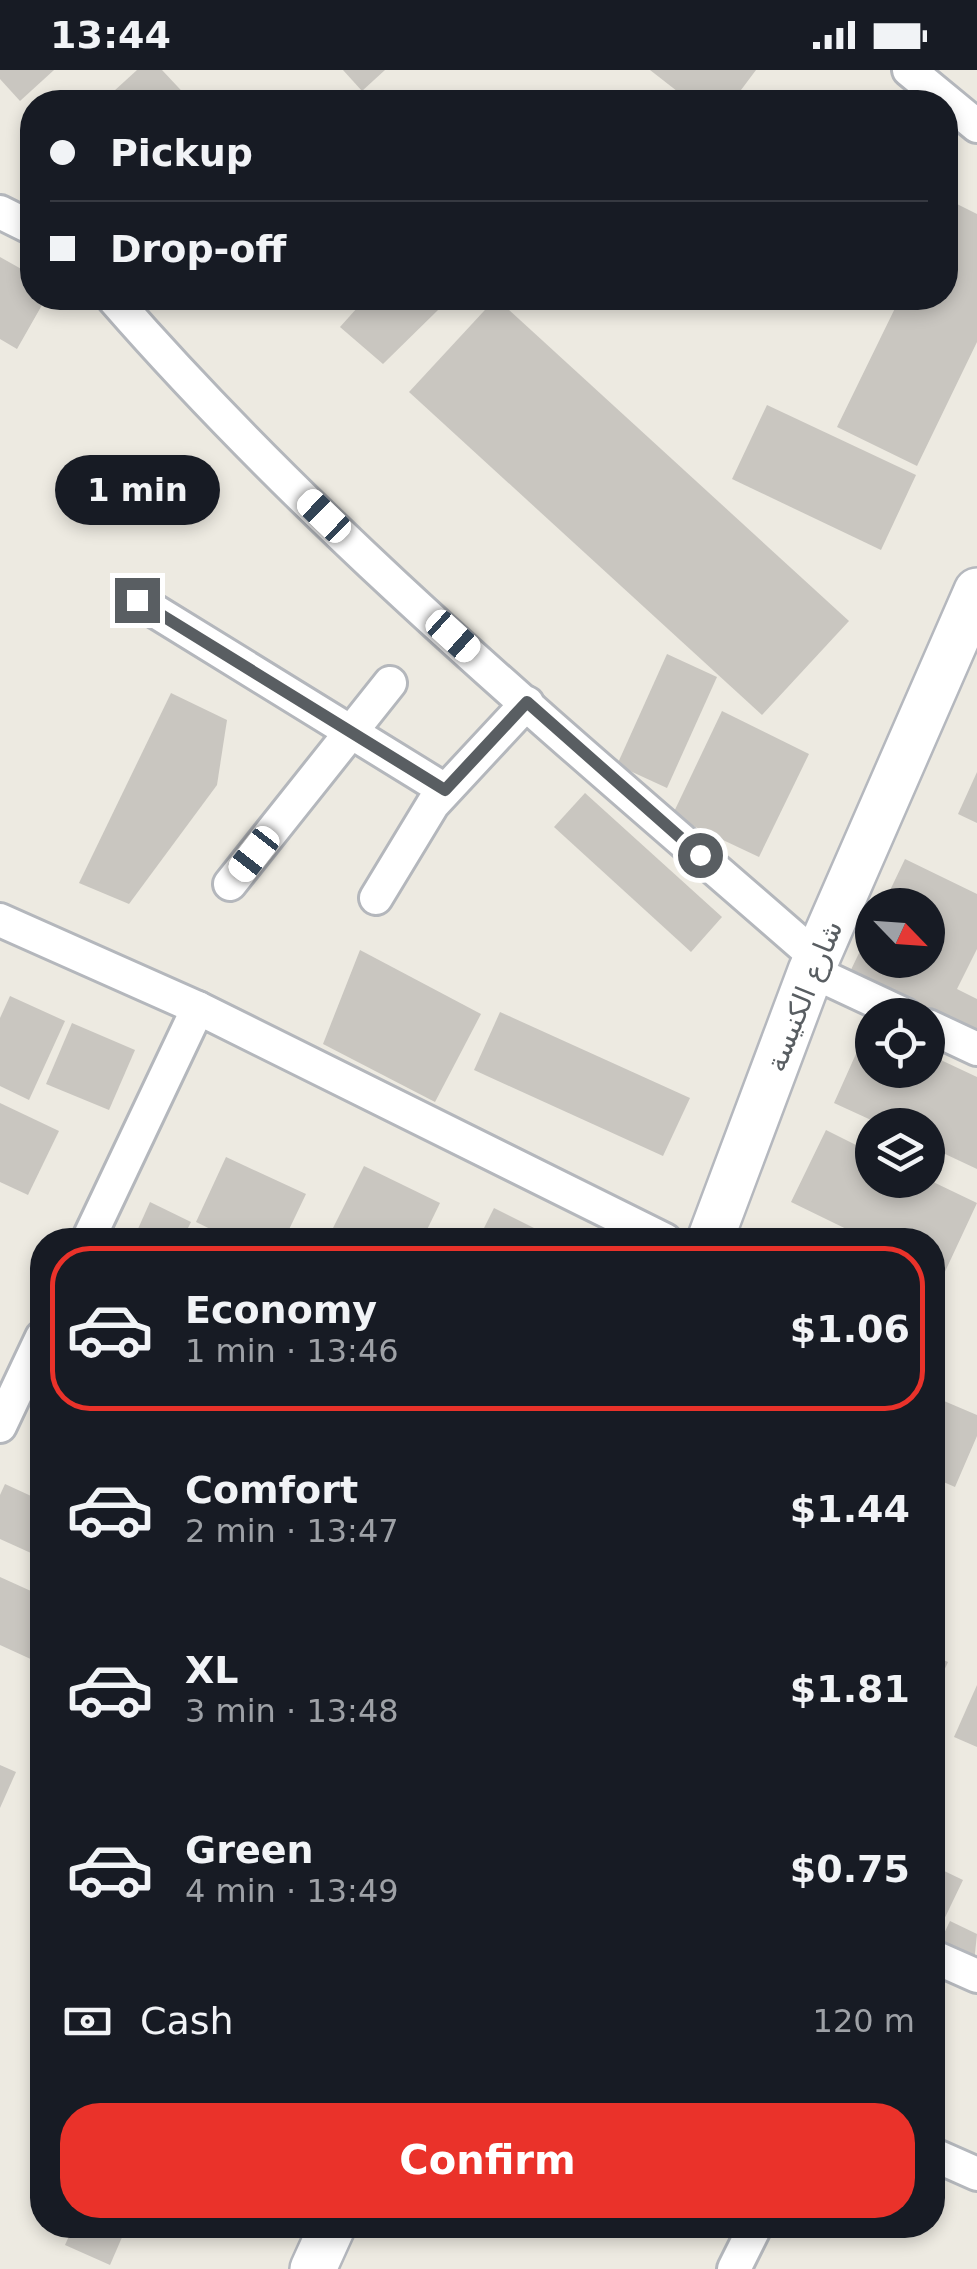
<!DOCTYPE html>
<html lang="en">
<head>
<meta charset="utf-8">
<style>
  body { margin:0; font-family:"DejaVu Sans",Vazirmatn,sans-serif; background:#242831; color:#f1f3f6; height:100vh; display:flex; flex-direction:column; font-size:38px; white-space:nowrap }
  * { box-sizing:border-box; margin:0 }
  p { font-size:32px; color:#9ea1a6 }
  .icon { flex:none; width:55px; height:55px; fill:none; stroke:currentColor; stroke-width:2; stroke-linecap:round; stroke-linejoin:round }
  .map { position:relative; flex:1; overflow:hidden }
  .panel { position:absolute; left:30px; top:1158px; width:915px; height:1010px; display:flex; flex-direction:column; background:#171b24; border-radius:40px; box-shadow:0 5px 15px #0003 }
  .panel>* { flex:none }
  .banner { position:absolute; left:20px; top:20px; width:938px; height:220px; border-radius:40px; box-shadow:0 5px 15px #0003; display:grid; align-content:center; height:220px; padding:0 30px; background:#171b24 }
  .needle { width:65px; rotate:115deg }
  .fabs { position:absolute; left:855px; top:818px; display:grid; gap:20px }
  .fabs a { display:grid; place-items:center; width:90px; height:90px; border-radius:50%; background:#171b24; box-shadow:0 5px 15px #0003; font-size:50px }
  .end { position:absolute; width:45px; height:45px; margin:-22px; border:12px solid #595e62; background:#fff; box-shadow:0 0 0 5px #fff }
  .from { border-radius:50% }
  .bubble { position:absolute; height:70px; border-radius:35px; background:#171b24; box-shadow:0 5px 15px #0003; font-size:32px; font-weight:700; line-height:70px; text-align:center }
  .car { position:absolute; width:30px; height:60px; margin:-30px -15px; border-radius:12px; box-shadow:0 0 8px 2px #0007; background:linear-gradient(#fff 24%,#345 0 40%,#fff 0 76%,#345 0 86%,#fff 0) }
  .banner b { display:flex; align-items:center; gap:35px; height:95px; font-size:38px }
  .banner b+b { border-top:2px solid #363941 }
  .banner i { width:25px; height:25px; background:#f1f3f6 }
  ul { padding:18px 0 0; list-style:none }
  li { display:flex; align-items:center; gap:30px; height:165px; margin:0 20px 15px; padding:0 10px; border:5px solid transparent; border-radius:40px }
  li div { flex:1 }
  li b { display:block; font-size:38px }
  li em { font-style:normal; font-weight:700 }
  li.active { border-color:#ea322a }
  li>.icon { width:90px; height:90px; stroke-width:1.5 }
  .pay { display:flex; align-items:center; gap:25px; height:110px; padding:0 30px; font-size:38px }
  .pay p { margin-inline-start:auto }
  .cta { display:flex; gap:20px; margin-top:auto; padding:20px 30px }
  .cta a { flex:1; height:115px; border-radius:40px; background:#ea322a; color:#fff; font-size:40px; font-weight:700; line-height:115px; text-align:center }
  .status { display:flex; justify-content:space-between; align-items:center; height:70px; padding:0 50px; background:#171b24; direction:ltr }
  .status svg { height:28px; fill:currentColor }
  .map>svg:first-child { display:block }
</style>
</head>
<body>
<div class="status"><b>13:44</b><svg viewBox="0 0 49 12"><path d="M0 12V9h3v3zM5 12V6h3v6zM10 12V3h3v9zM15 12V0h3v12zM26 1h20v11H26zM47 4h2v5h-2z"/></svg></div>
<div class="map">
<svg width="977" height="2199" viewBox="0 0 977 2199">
  <rect width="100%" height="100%" fill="#edeae1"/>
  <!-- building -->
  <g fill="#c9c6c0">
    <path d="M0,0H54L20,31L0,9Z"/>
    <path d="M137,0H162L192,32H102Z"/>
    <path d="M343,0H385L362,21Z"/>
    <path d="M650,0H756L732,32H691Z"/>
    <path d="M947,129L977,144V272L917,396L837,357L900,228H945Z"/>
    <path d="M0,187L32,205V228H46L17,279L0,269Z"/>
    <path d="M366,228H424L438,240L383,294L340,257Z"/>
    <path d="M496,228L849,551L762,645L409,322Z"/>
    <path d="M767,335L916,405L881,480L732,409Z"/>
    <path d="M667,584L717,607L667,718L617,695Z"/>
    <path d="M171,623L227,650L217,715L129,834L79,813Z"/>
    <path d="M722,641L809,684L759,787L672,746Z"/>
    <path d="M977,702V753L958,744Z"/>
    <path d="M585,723L722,847L691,882L554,757Z"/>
    <path d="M905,789L977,824V879L957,919L977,929V968L848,906L872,856V890H928V835H883Z"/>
    <path d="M360,880L481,944L435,1032L323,974Z"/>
    <path d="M10,926L65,951L29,1030L0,1016V948Z"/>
    <path d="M500,942L690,1028L663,1086L474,1000Z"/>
    <path d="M72,953L135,980L109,1040L46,1014Z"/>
    <path d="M868,957L872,959V1000H928V984L977,1007V1099L928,1076V1055H882L834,1033Z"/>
    <path d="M0,1033L59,1061L28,1125L0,1112Z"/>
    <path d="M826,1060L872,1083V1110H929L977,1133L943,1206L932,1201V1170H869L791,1132Z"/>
    <path d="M226,1087L306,1124L284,1170H233L196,1152Z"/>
    <path d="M364,1096L440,1133L422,1170H327Z"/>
    <path d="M150,1132L191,1152L182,1170H133Z"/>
    <path d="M494,1138L558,1170H478Z"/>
    <path d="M944,1331L977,1345V1366L955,1417L932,1407V1336L941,1340Z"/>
    <path d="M5,1414L42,1431V1488L0,1469V1425Z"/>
    <path d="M0,1507L42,1526V1573L35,1591L0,1575Z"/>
    <path d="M932,1585L948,1592L932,1627Z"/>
    <path d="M977,1615V1677L954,1667Z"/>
    <path d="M0,1695L16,1702L0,1738Z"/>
    <path d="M932,1782L943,1787L938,1798L963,1810L939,1860L932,1857Z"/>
    <path d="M950,1851L977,1864L974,1893L938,1876Z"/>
    <path d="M74,2155L126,2158L110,2195L65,2175Z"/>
  </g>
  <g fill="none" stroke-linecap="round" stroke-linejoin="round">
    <!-- street casing -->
    <g stroke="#b4b7bc" stroke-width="38">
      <g id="street">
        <path d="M909,0L977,56"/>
        <path d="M0,142L32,158"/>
        <path d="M113,228C324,470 575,676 817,888"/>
        <path d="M137,530L445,720"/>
        <path d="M230,814L390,613"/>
        <path d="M376,828L433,734L527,633"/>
        <path d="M0,850L198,938L665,1170"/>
        <path d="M811,901L905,945"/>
        <path d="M928,956L977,979"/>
        <path d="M88,1170L198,938"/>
        <path d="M0,1356L42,1267"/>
        <path d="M932,1886L977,1906"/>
        <path d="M932,2084L977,2104"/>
        <path d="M734,2199L756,2155"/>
      </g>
    </g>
    <!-- secondary casing -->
    <g stroke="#b5b8be" stroke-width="50">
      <g id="secondary">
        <path d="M710,1170L811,901L977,521"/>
        <path d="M313,2199L333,2155"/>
      </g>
    </g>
    <!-- street -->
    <use href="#street" stroke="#fff" stroke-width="32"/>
    <!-- secondary -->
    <use href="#secondary" stroke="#fff" stroke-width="45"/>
  </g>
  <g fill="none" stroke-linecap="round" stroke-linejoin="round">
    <!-- route -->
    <path stroke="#595e62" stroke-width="12" d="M137,530L445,720L527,632L700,785"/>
  </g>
  <g text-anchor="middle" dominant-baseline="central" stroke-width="8" stroke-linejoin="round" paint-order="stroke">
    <!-- street labels -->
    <g font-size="28" fill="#595e62" stroke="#fff">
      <text transform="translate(804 926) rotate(-68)">شارع الكنيسة</text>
    </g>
  </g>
</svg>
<div class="fabs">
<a><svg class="needle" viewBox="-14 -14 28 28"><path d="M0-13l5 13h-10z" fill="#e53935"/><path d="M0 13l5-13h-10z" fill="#9ea1a6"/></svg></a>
<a><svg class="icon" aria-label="locate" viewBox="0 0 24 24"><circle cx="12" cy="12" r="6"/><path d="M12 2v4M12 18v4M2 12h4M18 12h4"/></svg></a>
<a><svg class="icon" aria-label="layers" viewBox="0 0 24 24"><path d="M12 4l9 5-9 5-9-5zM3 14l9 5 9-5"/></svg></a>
</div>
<i class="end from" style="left:700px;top:785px"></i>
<i class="end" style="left:137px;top:530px"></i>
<div class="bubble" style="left:55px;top:385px;width:165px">1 min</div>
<i class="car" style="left:324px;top:446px;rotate:314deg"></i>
<i class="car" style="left:453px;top:566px;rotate:132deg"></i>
<i class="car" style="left:254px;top:784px;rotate:218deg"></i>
<div class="banner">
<b><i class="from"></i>Pickup</b>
<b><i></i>Drop-off</b>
</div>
<section class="panel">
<ul>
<li class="active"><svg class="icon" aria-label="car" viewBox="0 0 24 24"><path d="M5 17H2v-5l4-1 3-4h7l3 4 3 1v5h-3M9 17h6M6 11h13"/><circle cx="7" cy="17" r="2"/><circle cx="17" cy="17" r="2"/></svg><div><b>Economy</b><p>1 min · 13:46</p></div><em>$1.06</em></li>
<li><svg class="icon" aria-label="car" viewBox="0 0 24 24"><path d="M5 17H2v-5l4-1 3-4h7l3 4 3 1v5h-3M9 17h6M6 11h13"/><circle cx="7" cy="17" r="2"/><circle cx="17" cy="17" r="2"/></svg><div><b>Comfort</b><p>2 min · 13:47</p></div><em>$1.44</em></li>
<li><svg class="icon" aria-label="car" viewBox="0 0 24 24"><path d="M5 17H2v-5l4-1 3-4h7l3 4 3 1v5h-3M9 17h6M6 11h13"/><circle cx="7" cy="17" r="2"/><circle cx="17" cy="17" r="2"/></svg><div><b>XL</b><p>3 min · 13:48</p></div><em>$1.81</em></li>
<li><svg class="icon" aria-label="car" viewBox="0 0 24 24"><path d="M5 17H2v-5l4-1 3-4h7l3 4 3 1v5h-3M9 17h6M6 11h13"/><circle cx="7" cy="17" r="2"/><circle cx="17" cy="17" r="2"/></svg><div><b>Green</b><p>4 min · 13:49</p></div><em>$0.75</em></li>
</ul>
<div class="pay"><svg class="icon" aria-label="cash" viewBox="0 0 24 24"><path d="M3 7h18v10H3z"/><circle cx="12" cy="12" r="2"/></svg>Cash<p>120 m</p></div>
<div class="cta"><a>Confirm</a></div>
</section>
</div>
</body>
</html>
